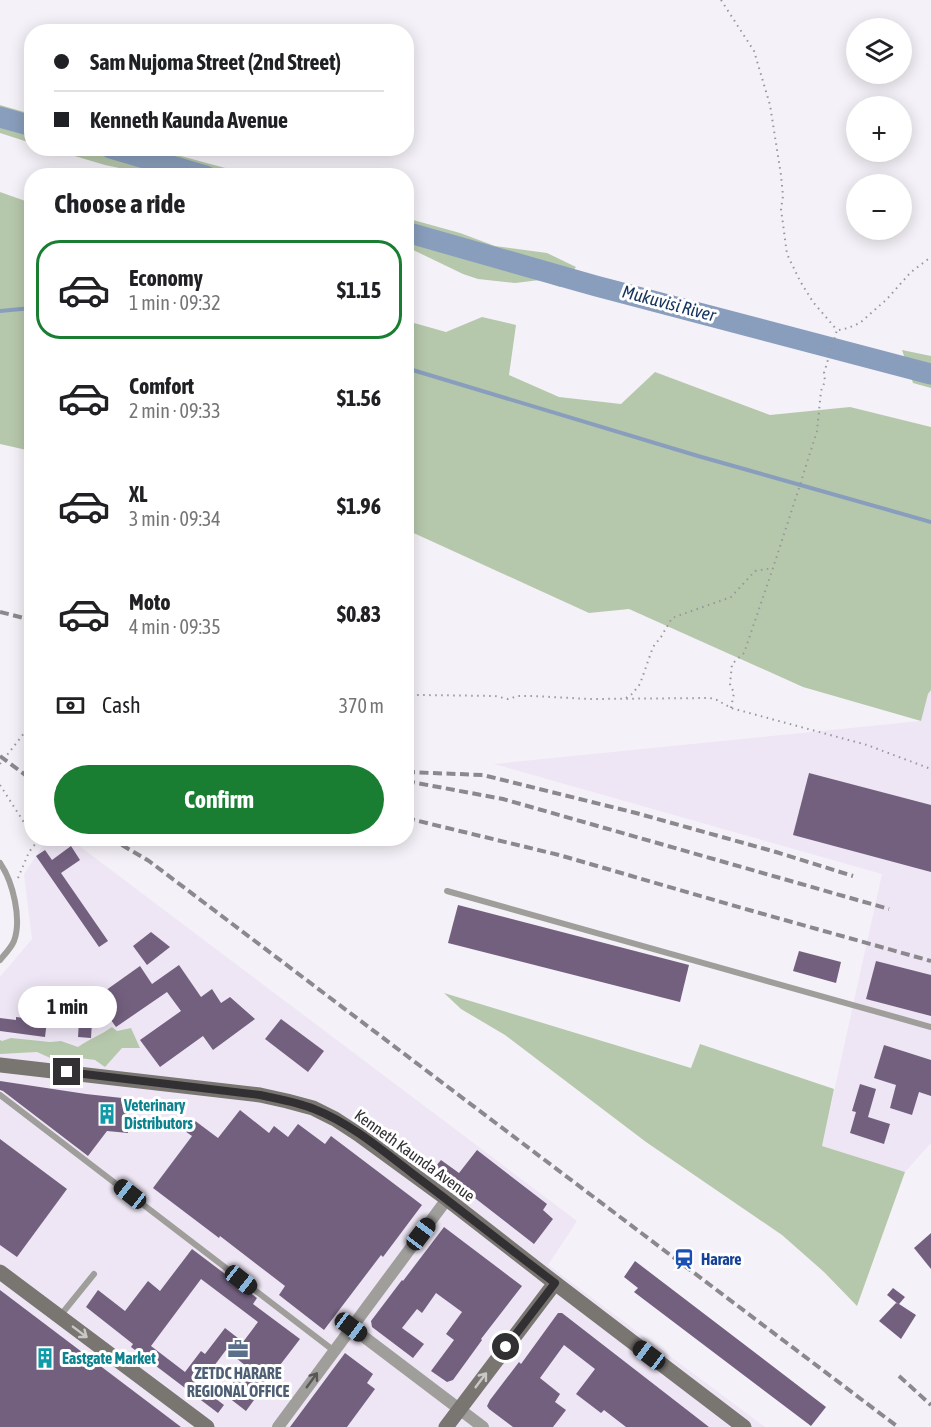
<!DOCTYPE html>
<html lang="en">
<head>
<meta charset="utf-8">
<style>
  body { margin:0; font-family:"Asap Condensed",sans-serif; background:#f6f6f6; color:#202124; height:100vh; display:flex; flex-direction:column; font-size:22px; white-space:nowrap }
  * { box-sizing:border-box; margin:0 }
  p { font-size:20px; color:#757577 }
  .icon { flex:none; width:33px; height:33px; fill:none; stroke:currentColor; stroke-width:2; stroke-linecap:round; stroke-linejoin:round }
  .map { position:relative; flex:1; overflow:hidden }
  .side { position:absolute; left:24px; top:168px; width:390px; height:678px; display:flex; flex-direction:column; background:#fff; border-radius:24px; box-shadow:0 3px 15px #0003 }
  .side>* { flex:none }
  .banner { position:absolute; left:24px; top:24px; width:390px; height:132px; border-radius:24px; box-shadow:0 3px 15px #0003; display:grid; align-content:center; height:132px; padding:0 30px; background:#fff }
  .controls { position:absolute; left:846px; top:18px; display:grid; gap:12px }
  .controls a { display:grid; place-items:center; width:66px; height:66px; border-radius:50%; background:#fff; box-shadow:0 3px 15px #0003; font-size:30px }
  .end { position:absolute; width:27px; height:27px; margin:-14px; border:8px solid #323033; background:#fff; box-shadow:0 0 0 3px #fff }
  .from { border-radius:50% }
  .bubble { position:absolute; height:42px; border-radius:21px; background:#fff; box-shadow:0 3px 15px #0003; font-size:20px; font-weight:700; line-height:42px; text-align:center }
  .car { position:absolute; width:18px; height:36px; margin:-18px -9px; border-radius:8px; box-shadow:0 0 4px 2px #0007; background:linear-gradient(#222 24%,#8ab4d8 0 40%,#222 0 76%,#8ab4d8 0 86%,#222 0) }
  .banner b { display:flex; align-items:center; gap:21px; height:57px; font-size:22px }
  .banner b+b { border-top:2px solid #e0e0e0 }
  .banner i { width:15px; height:15px; background:#202124 }
  ul { padding:0; list-style:none }
  li { display:flex; align-items:center; gap:18px; height:99px; margin:0 12px 9px; padding:0 18px; border:3px solid transparent; border-radius:24px }
  li div { flex:1 }
  li b { display:block; font-size:22px }
  li em { font-style:normal; font-weight:700 }
  li.selected { border-color:#197e32 }
  li>.icon { width:54px; height:54px; stroke-width:1.5 }
  h2 { padding:0 30px; font-size:27px; line-height:72px }
  .pay { display:flex; align-items:center; gap:15px; height:66px; padding:0 30px; font-size:22px }
  .pay p { margin-inline-start:auto }
  .action { display:flex; gap:12px; margin-top:auto; padding:12px 30px }
  .action a { flex:1; height:69px; border-radius:36px; background:#197e32; color:#fff; font-size:24px; font-weight:700; line-height:69px; text-align:center }
  .map>svg:first-child { display:block }
</style>
</head>
<body>
<div class="map">
<svg width="931" height="1427" viewBox="0 0 931 1427">
  <rect width="100%" height="100%" fill="#f5f1f8"/>
  <!-- built -->
  <g fill="#eee6f4">
    <path d="M931,690V1143L905,1172L822,1146L882,874L494,764L920,721L928,694Z"/>
    <path d="M48,838L70,839L577,1221L548,1265L765,1427H0V977L32,939L24,874Z"/>
  </g>
  <!-- green -->
  <g fill="#b6c8ac">
    <path d="M0,105L31,114V143L0,133Z"/>
    <path d="M51,149H155L251,175H153L105,165Z"/>
    <path d="M0,192L31,203V451L0,444Z"/>
    <path d="M406,218L460,233L495,246L547,253L576,267L560,287L540,280L515,283L478,279L463,274L407,247Z"/>
    <path d="M482,317L516,325L509,375L559,397L621,404L655,372L770,415L850,407L931,427V690L928,694L921,721L803,687L629,609L589,613L407,530V321L446,332Z"/>
    <path d="M902,350L931,356V388L913,383Z"/>
    <path d="M444,993L691,1068L700,1044L834,1089L822,1146L905,1172L857,1306L824,1272L782,1235L646,1142L505,1035L461,1009Z"/>
    <path d="M112,1027L117,1031L131,1028L140,1048H122L105,1067L95,1060L72,1057L57,1061L37,1052L0,1054V1040L2,1041L11,1038L50,1042L61,1041L78,1047C89,1039 101,1035 112,1027Z"/>
  </g>
  <g fill="none" stroke-linecap="round" stroke-linejoin="round">
    <!-- stream -->
    <g stroke="#899ebd" stroke-width="4">
      <path d="M0,311L32,308"/>
      <path d="M406,368L698,456L931,522"/>
    </g>
    <!-- river -->
    <g stroke="#899ebd" stroke-width="21">
      <path d="M0,117L32,126"/>
      <path d="M110,148L206,176"/>
      <path d="M406,232L596,286L931,374"/>
    </g>
  </g>
  <!-- building -->
  <g fill="#73607f" fill-rule="evenodd">
    <path d="M809,773L931,805V872L793,835Z"/>
    <path d="M71,846L80,860L61,873L108,941L99,947L36,856L45,850L52,860Z"/>
    <path d="M458,905L689,965L680,1002L448,943Z"/>
    <path d="M151,932L170,947L147,965L133,946Z"/>
    <path d="M799,951L841,962L836,983L793,971Z"/>
    <path d="M876,961L931,975V1016L866,999Z"/>
    <path d="M179,965L201,997L212,989L221,1003L230,997L255,1019L213,1050L203,1036L160,1067L140,1040L181,1011L167,992L116,1027L95,998L140,966L152,984Z"/>
    <path d="M16,1017L47,1021L45,1037L0,1031V1018L16,1020Z"/>
    <path d="M281,1019L324,1051L308,1072L265,1039Z"/>
    <path d="M79,1021L92,1022L91,1038L78,1037Z"/>
    <path d="M884,1045L931,1060V1096L919,1092L912,1115L890,1108L896,1085L874,1078Z"/>
    <path d="M0,1081L86,1094L131,1099L128,1133L107,1131L88,1156L3,1091L0,1090Z"/>
    <path d="M860,1084L876,1089L868,1117L890,1124L884,1144L850,1133L856,1112L852,1111Z"/>
    <path d="M240,1110L269,1133L274,1126L288,1137L298,1124L325,1144L331,1136L422,1205L383,1257L381,1255L324,1330L279,1295L285,1286L220,1236L219,1238L153,1188L192,1136L182,1129L190,1117L218,1138Z"/>
    <path d="M0,1139L67,1189L17,1257L0,1245Z"/>
    <path d="M477,1150L547,1204L543,1210L553,1219L534,1244L435,1167L441,1160L459,1173Z"/>
    <path d="M444,1227L522,1286L481,1339L482,1340L453,1380L447,1382L431,1371L454,1340L446,1334L462,1312L436,1293L422,1313L417,1309L402,1328L424,1344L413,1358L372,1327L371,1321L402,1280L403,1281Z"/>
    <path d="M931,1233V1269L914,1248Z"/>
    <path d="M192,1249L257,1298L253,1304L300,1339L277,1369L280,1372L272,1383L268,1381L246,1411L224,1394L246,1366L226,1350L199,1386L224,1405L218,1413L131,1347L133,1344L86,1307L98,1290L125,1311L148,1281L160,1291ZM201,1279L258,1322L243,1342L225,1328L205,1354L201,1351L185,1372L151,1346Z"/>
    <path d="M635,1261L826,1407L811,1426L634,1292L638,1288L624,1277Z"/>
    <path d="M893,1288L905,1297L899,1304L916,1315L901,1339L879,1321L896,1303L898,1304L887,1295Z"/>
    <path d="M0,1290L181,1427H0Z"/>
    <path d="M558,1313H562L709,1427H626L604,1410L601,1413L576,1394L595,1369L564,1345L540,1378L560,1394L555,1402L566,1410L553,1427H513L489,1409L487,1406L490,1400L519,1362L521,1364Z"/>
    <path d="M345,1353L373,1374L367,1383L375,1389L347,1427H290Z"/>
  </g>
  <g fill="none" stroke-linecap="round" stroke-linejoin="round">
    <!-- path -->
    <g stroke="#99969b" stroke-width="2" stroke-dasharray="1.5 4.5" stroke-linecap="butt">
      <path d="M721,0L754,51L770,105L781,175L783,196L781,209L787,254L800,281L813,302L837,330"/>
      <path d="M839,330L848,328L860,323L887,299L911,272L931,257"/>
      <path d="M626,698L632,694L640,684L653,647L661,637L672,618L731,597L755,571L773,568"/>
      <path d="M406,707L410,706L412,699L417,695H421L495,696L508,699L518,696H532L590,699L710,698L717,700L731,708L867,745L931,769"/>
      <path d="M731,708L734,693L730,684L732,664L744,653L773,568L799,488L817,431L821,391L825,381L824,373L837,330"/>
      <path d="M0,764L32,723"/>
      <path d="M0,785L32,835"/>
      <path d="M18,878L29,852L36,843L34,838"/>
    </g>
    <!-- lane -->
    <g stroke="#a09e9b" stroke-width="6">
      <path d="M0,863C13,882 22,919 14,941C11,948 5,954 0,960"/>
      <path d="M447,891L931,1027"/>
      <path d="M0,1095L333,1350"/>
      <path d="M60,1316L94,1274"/>
    </g>
    <!-- street -->
    <g stroke="#a09e9b" stroke-width="12">
      <path d="M351,1327L483,1427"/>
      <path d="M278,1427L447,1199"/>
    </g>
    <!-- secondary -->
    <g stroke="#797571" stroke-width="15">
      <path d="M0,1065L260,1095L287,1101L313,1108L335,1119L358,1134L447,1199L555,1283L744,1427"/>
      <path d="M0,1272L207,1427"/>
      <path d="M446,1427L555,1283"/>
    </g>
    <!-- rail -->
    <g stroke="#8c898e" stroke-width="4" stroke-dasharray="9 4.5" stroke-linecap="butt">
      <path d="M0,612L32,620"/>
      <path d="M0,756L32,780"/>
      <path d="M406,772L483,775L636,813L776,852L853,876"/>
      <path d="M406,781L503,799L889,909"/>
      <path d="M406,818L559,855L749,910L931,961"/>
      <path d="M110,838L149,861L898,1427"/>
      <path d="M899,1376L931,1405"/>
    </g>
  </g>
  <!-- one-way arrows -->
  <defs><path id="oneway-shaft" d="M-6 0H5M1.5-3L5.5 0L1.5 3" fill="none" stroke-width="1.6" stroke-linecap="round" stroke-linejoin="round" transform="scale(1.5)"/></defs>
  <g stroke="#c9c8c6">
    <use href="#oneway-shaft" transform="translate(80 1332) rotate(37)"/>
    <use href="#oneway-shaft" transform="translate(481 1380) rotate(-53)"/>
  </g>
  <use stroke="#585657" href="#oneway-shaft" transform="translate(312 1380) rotate(-54)"/>
  <g fill="none" stroke-linecap="round" stroke-linejoin="round">
    <!-- route -->
    <path stroke="#323033" stroke-width="8" d="M67,1072L260,1095C278,1099 297,1102 314,1109C350,1123 382,1150 413,1174C461,1210 507,1247 555,1283L506,1347"/>
  </g>
  <!-- icons -->
  <defs>
    <g id="building-bare" transform="scale(1.62)"><path d="M-4-6H4V6H1V3H-1V6H-4ZM-2.5-4.3h1.7v1.8h-1.7ZM.8-4.3h1.7v1.8H.8ZM-2.5-1h1.7V.8h-1.7ZM.8-1h1.7V.8H.8Z" fill="#0f9aa8" stroke="#fff" stroke-width="2.5" paint-order="stroke"/></g>
    <g id="station-bare" transform="scale(1.62)"><path d="M-3-6H3Q5-6 5-4V2Q5 4 3 4L4.5 6H3L1.5 4h-3L-3 6H-4.5L-3 4Q-5 4-5 2V-4Q-5-6-3-6ZM-3.5-4v3h7v-3ZM-3.5 1v1.5H-2V1ZM2 1v1.5H3.5V1Z" fill="#1a4fb4" stroke="#fff" stroke-width="2.5" paint-order="stroke"/></g>
    <g id="office-bare" transform="scale(1.62)"><path d="M-6-3h4V-5.5h4V-3h4V5H-6ZM-1-4.5V-3h2v-1.5ZM-6 0V1H6V0Z" fill="#5c6f8a" stroke="#fff" stroke-width="2.5" paint-order="stroke"/></g>
  </defs>
  <g fill-rule="evenodd">
    <use href="#building-bare" x="107" y="1114"/>
    <use href="#station-bare" x="684" y="1259"/>
    <use href="#office-bare" x="238" y="1349"/>
    <use href="#building-bare" x="45" y="1358"/>
  </g>
  <g text-anchor="middle" dominant-baseline="central" stroke-width="6" stroke-linejoin="round" paint-order="stroke">
    <!-- culture labels -->
    <g font-size="16" font-weight="bold" fill="#0d838f" stroke="#fff" text-anchor="start">
      <text x="124" y="1105">Veterinary<tspan x="124" dy="18">Distributors</tspan></text>
      <text x="62" y="1358">Eastgate Market</text>
    </g>
    <!-- street labels -->
    <g font-size="16" fill="#323033" stroke="#fff">
      <text transform="translate(415 1155) rotate(36)">Kenneth Kaunda Avenue</text>
    </g>
    <!-- transit labels -->
    <g font-size="16" font-weight="bold" fill="#164399" stroke="#fff" text-anchor="start">
      <text x="701" y="1259">Harare</text>
    </g>
    <!-- service labels -->
    <g font-size="16" font-weight="bold" fill="#4e5e75" stroke="#fff">
      <text x="238" y="1373">ZETDC HARARE<tspan x="238" dy="18">REGIONAL OFFICE</tspan></text>
    </g>
    <!-- water labels -->
    <g font-size="18" font-style="italic" fill="#16345d" stroke="#fff">
      <text transform="translate(669 303) rotate(15)">Mukuvisi River</text>
    </g>
  </g>
</svg>
<div class="controls">
<a><svg class="icon" aria-label="layers" viewBox="0 0 24 24"><path d="M12 4l9 5-9 5-9-5zM3 14l9 5 9-5"/></svg></a>
<a>+</a>
<a>−</a>
</div>
<i class="end from" style="left:506px;top:1347px"></i>
<i class="end" style="left:67px;top:1072px"></i>
<div class="bubble" style="left:18px;top:986px;width:99px">1 min</div>
<i class="car" style="left:130px;top:1194px;rotate:308deg"></i>
<i class="car" style="left:421px;top:1234px;rotate:37deg"></i>
<i class="car" style="left:241px;top:1280px;rotate:128deg"></i>
<i class="car" style="left:351px;top:1327px;rotate:127deg"></i>
<i class="car" style="left:649px;top:1355px;rotate:307deg"></i>
<div class="banner">
<b><i class="from"></i>Sam Nujoma Street (2nd Street)</b>
<b><i></i>Kenneth Kaunda Avenue</b>
</div>
<section class="side">
<h2>Choose a ride</h2>
<ul>
<li class="selected"><svg class="icon" aria-label="car" viewBox="0 0 24 24"><path d="M5 17H2v-5l4-1 3-4h7l3 4 3 1v5h-3M9 17h6M6 11h13"/><circle cx="7" cy="17" r="2"/><circle cx="17" cy="17" r="2"/></svg><div><b>Economy</b><p>1 min · 09:32</p></div><em>$1.15</em></li>
<li><svg class="icon" aria-label="car" viewBox="0 0 24 24"><path d="M5 17H2v-5l4-1 3-4h7l3 4 3 1v5h-3M9 17h6M6 11h13"/><circle cx="7" cy="17" r="2"/><circle cx="17" cy="17" r="2"/></svg><div><b>Comfort</b><p>2 min · 09:33</p></div><em>$1.56</em></li>
<li><svg class="icon" aria-label="car" viewBox="0 0 24 24"><path d="M5 17H2v-5l4-1 3-4h7l3 4 3 1v5h-3M9 17h6M6 11h13"/><circle cx="7" cy="17" r="2"/><circle cx="17" cy="17" r="2"/></svg><div><b>XL</b><p>3 min · 09:34</p></div><em>$1.96</em></li>
<li><svg class="icon" aria-label="car" viewBox="0 0 24 24"><path d="M5 17H2v-5l4-1 3-4h7l3 4 3 1v5h-3M9 17h6M6 11h13"/><circle cx="7" cy="17" r="2"/><circle cx="17" cy="17" r="2"/></svg><div><b>Moto</b><p>4 min · 09:35</p></div><em>$0.83</em></li>
</ul>
<div class="pay"><svg class="icon" aria-label="cash" viewBox="0 0 24 24"><path d="M3 7h18v10H3z"/><circle cx="12" cy="12" r="2"/></svg>Cash<p>370 m</p></div>
<div class="action"><a>Confirm</a></div>
</section>
</div>
</body>
</html>
